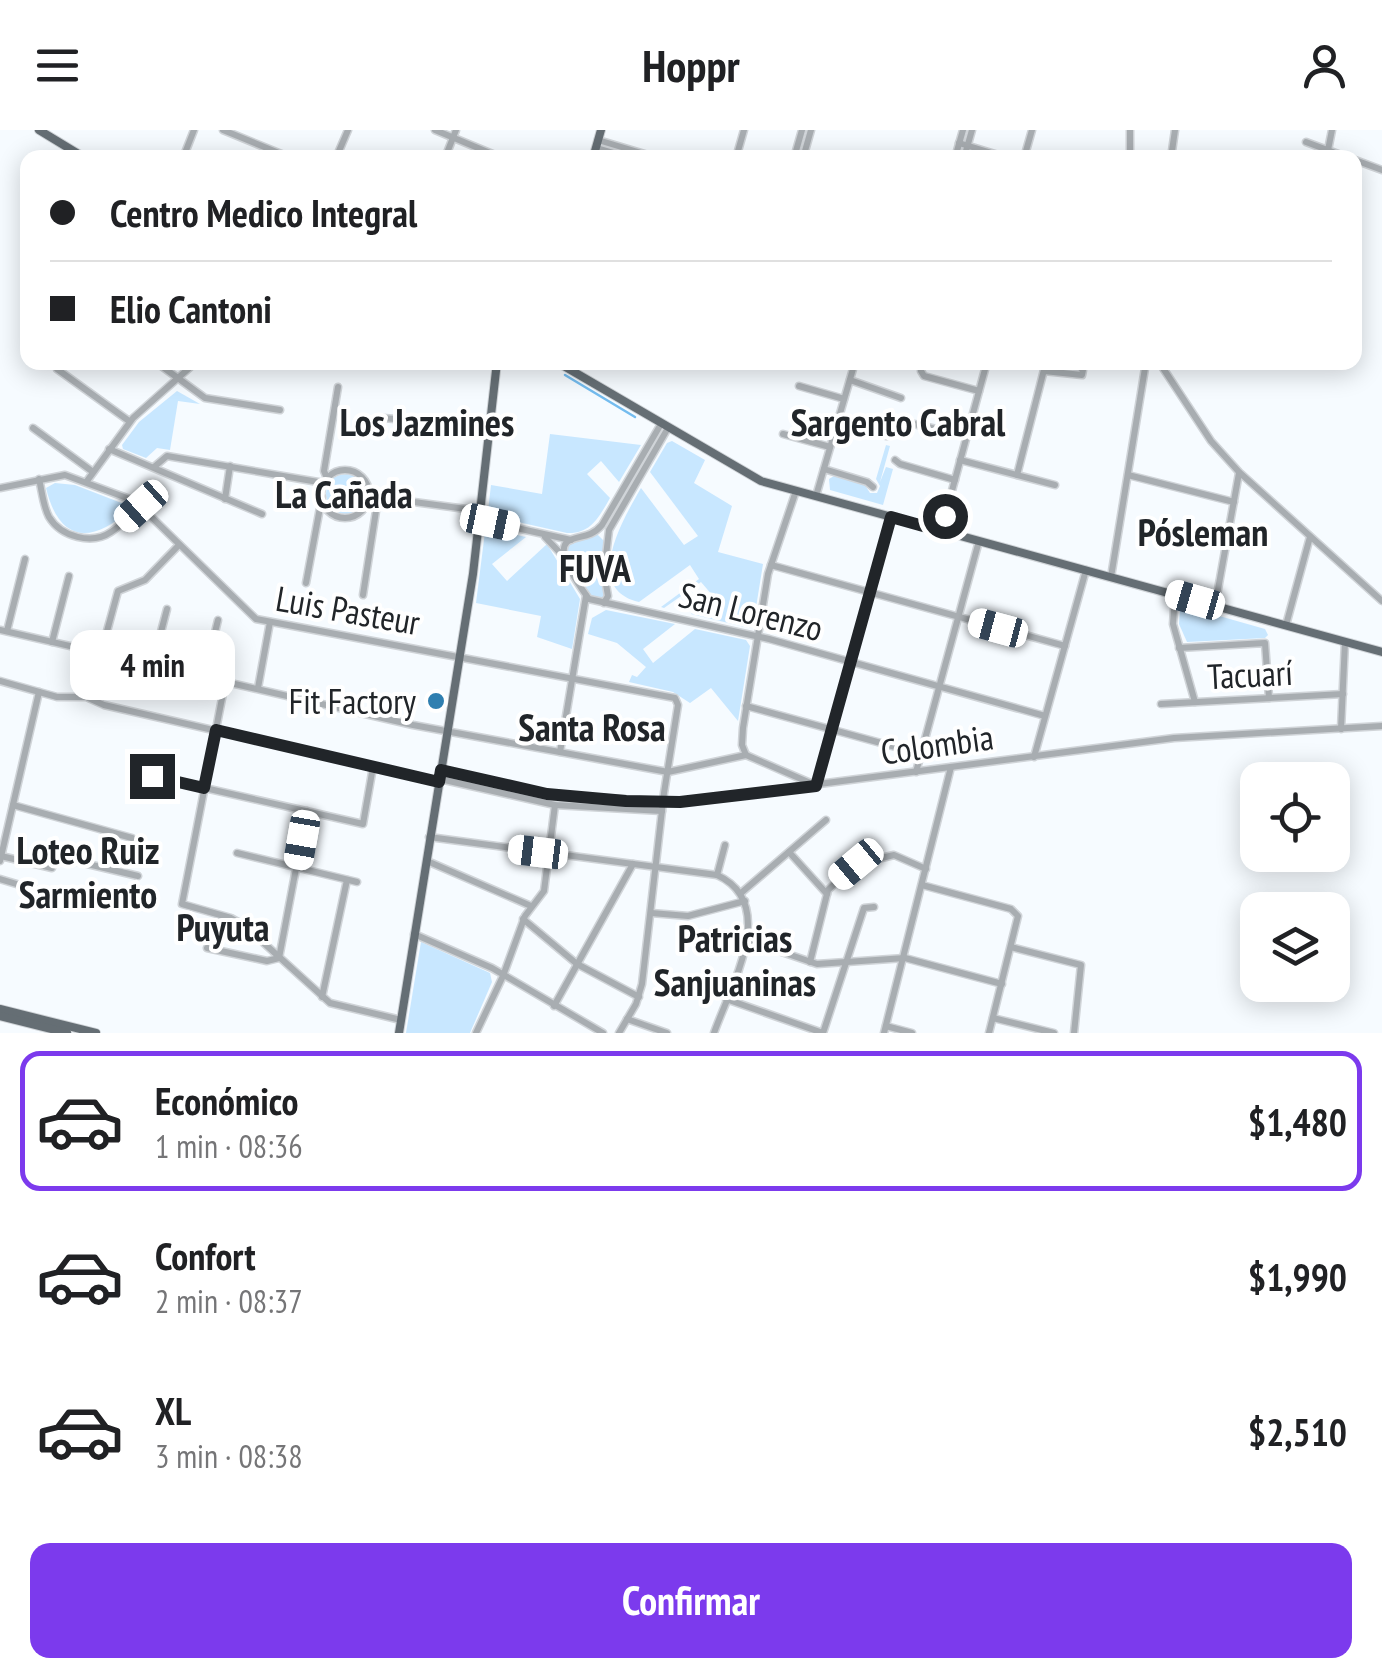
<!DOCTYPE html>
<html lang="es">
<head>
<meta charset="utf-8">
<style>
  body { margin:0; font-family:"PT Sans Narrow",sans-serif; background:#f6f6f6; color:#202124; height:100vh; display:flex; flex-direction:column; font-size:38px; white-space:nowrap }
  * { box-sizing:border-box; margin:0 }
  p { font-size:32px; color:#757577 }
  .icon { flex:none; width:55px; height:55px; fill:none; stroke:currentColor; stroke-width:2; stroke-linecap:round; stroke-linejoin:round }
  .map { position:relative; height:903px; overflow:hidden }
  .side { display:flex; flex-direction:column; background:#fff; flex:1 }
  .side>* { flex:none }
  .hud { position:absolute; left:20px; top:20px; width:1342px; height:220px; border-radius:20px; box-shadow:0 5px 25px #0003; display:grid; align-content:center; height:220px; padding:0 30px; background:#fff }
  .tools { position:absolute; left:1240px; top:632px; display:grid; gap:20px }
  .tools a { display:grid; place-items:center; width:110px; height:110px; border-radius:20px; background:#fff; box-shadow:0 5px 25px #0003; font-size:50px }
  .end { position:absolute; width:45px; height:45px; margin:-22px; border:12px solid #212529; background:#fff; box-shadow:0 0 0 5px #fff }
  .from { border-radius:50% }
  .bubble { position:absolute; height:70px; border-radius:20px; background:#fff; box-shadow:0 5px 25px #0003; font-size:32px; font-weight:700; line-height:70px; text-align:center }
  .car { position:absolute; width:30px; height:60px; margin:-30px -15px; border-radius:12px; box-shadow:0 0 8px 2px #0007; background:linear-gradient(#fff 24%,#345 0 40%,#fff 0 76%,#345 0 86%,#fff 0) }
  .hud b { display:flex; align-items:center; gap:35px; height:95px; font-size:38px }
  .hud b+b { border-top:2px solid #e0e0e0 }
  .hud i { width:25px; height:25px; background:#202124 }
  ul { padding:18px 0 0; list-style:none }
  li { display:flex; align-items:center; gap:30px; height:140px; margin:0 20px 15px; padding:0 10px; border:5px solid transparent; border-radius:20px }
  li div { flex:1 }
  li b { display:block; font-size:38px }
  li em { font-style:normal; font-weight:700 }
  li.on { border-color:#7c3aed }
  li>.icon { width:90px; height:90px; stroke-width:1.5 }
  .button { display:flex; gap:20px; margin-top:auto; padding:20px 30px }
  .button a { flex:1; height:115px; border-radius:20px; background:#7c3aed; color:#fff; font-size:40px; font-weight:700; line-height:115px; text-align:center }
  header { display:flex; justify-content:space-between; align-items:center; height:130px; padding:0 30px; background:#fff; font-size:45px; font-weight:700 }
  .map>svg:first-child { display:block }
</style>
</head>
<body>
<header><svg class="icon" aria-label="menu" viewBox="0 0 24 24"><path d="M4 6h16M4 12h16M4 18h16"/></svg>Hoppr<svg class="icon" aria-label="person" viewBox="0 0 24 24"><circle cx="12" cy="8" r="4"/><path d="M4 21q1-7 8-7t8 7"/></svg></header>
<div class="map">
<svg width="1382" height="903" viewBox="0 0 1382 903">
  <rect width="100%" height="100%" fill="#f6fbff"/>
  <!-- green -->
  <g fill="#c8e7ff">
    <path d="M177,261L200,274L178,271L170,320L157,318L146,328L123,319L122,315L139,292Z"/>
    <path d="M550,304L641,315L619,352L601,331L587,344L610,368C599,387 591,404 567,403L491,386L488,381L491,355L542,364Z"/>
    <path d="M672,311L705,330L694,353L732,376L718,422L763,434L753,496L749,498L691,484L713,466L701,452L664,478L661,477L699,449L690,435L639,472C582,459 623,389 641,358L684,415L698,406L650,342L667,313Z"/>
    <path d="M886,315L890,316L880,352L886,337L893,339L883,375L830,360L829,349L834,346L865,355L870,363H877L880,356L876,349Z"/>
    <circle cx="346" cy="364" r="20"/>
    <path d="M55,353L75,355L124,374L129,380C91,415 59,412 46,358Z"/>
    <path d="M489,399L526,407L492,434L507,451L547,414L580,469L572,519L537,507L541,486L476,473L485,402Z"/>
    <path d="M597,404L605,412L601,451L605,465L603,470L590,467L565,422L571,413Z"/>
    <path d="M1184,476L1265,499L1268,505L1265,508L1187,512L1179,494L1180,480Z"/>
    <path d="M606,480L675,494L643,519L653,533L695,499L746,510L750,516L738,591L711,558L690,573L673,562L629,552L632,545L637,547L646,537L617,513L588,504L592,488Z"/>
    <path d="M421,812L490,843L492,852L470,903H406Z"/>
  </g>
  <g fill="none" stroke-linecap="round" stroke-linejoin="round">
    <!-- stream -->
    <path stroke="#74bcef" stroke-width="2.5" d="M565,245L635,287"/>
    <!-- minor casing -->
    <g stroke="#d0d4d8" stroke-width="9">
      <g id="minor">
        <path d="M223,0L291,28"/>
        <path d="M435,0L502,28"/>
        <path d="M1130,0V28"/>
        <path d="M598,10L658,28"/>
        <path d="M1306,12L1349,28"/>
        <path d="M959,13L1008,28"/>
        <path d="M596,18L630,28"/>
        <path d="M1328,20L1332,0"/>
        <path d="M183,28L194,0"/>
        <path d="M336,28L348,0"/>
        <path d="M445,28L456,0"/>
        <path d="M736,28L744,0"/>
        <path d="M794,28L802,0"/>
        <path d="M803,28L811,0"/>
        <path d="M955,28L963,0"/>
        <path d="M964,28L972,0"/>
        <path d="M1024,28L1032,0"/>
        <path d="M1171,28L1175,0"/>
        <path d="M1355,30L1382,40"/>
        <path d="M156,232L205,268L280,280"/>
        <path d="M1159,232L1211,311L1239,342L1382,471"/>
        <path d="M57,239L129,291"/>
        <path d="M921,241L924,246L979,261"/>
        <path d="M1044,241L1082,245L1083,240L1073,232"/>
        <path d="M850,250L901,268"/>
        <path d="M799,256L844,269"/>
        <path d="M383,288L490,297"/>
        <path d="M905,292L967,306"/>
        <path d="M661,294L602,395C589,410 577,404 567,412C555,423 581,458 589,469L769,509L1045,586"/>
        <path d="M837,295L887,306"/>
        <path d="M33,298L93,342"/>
        <path d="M783,304L830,317"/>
        <path d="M109,319L262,384"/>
        <path d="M895,330L900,334L955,350"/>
        <path d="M960,330L1055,355"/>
        <path d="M154,337L167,326L324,353"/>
        <path d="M824,339L867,352L873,357"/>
        <circle cx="345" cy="364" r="24"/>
        <path d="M1017,345L1046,232"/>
        <path d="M1128,345L1234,372"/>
        <path d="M327,348L324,341L338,257"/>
        <path d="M39,349C42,361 43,376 49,387C61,407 92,415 111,402C122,395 131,384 141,376"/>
        <path d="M87,351L133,288L196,232"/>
        <path d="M0,358L65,345L135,371L256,489L675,568L678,575L664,663L642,854L636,874L619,903"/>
        <path d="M369,366L481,381"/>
        <path d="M816,366L855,232"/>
        <path d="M225,369L230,336"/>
        <path d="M480,390L571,410"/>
        <path d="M941,401L987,232"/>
        <path d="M545,407L564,427"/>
        <path d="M771,435L1065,516"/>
        <path d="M1111,447L1146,232"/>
        <path d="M306,453L322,367"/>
        <path d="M363,465L378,368"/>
        <path d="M1175,465L1173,494L1195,572"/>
        <path d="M604,473L608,466L604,443L609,400L668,298"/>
        <path d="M1215,476L1239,343"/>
        <path d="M1286,495L1310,407"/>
        <path d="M0,500L413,595L668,642L746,625"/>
        <path d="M7,501L25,429"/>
        <path d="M52,512L69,446"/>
        <path d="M1179,518L1265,513L1269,568"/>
        <path d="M101,523L118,461L145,450L179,415"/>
        <path d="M152,536L167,479"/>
        <path d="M204,548L218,490"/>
        <path d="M0,551L57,567H86L104,575L439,652"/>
        <path d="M225,553L182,774L231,788L245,796L330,873L401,890"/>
        <path d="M258,558L270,492"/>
        <path d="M1161,574L1343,564"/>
        <path d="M746,576L921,624"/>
        <path d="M1341,599L1345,512"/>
        <path d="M560,622L586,466"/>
        <path d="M746,625L742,615L743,598L768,444L796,361"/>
        <path d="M746,625L815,655"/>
        <path d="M1034,627L1086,440"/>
        <path d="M441,640L558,666L680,672L1174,608L1382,596"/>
        <path d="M916,642L979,411"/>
        <path d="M152,646L363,694L373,637"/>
        <path d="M440,649L555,675L662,681"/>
        <path d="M816,656L891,387"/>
        <path d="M13,675L132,708"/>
        <path d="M429,707L717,745C780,774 730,857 714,903"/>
        <path d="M789,722L827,764"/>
        <path d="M237,723L357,752"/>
        <path d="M1,726L52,738L54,726L138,746"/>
        <path d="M0,731L39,562"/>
        <path d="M427,731L531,776"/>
        <path d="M717,745L725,715"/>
        <path d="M0,749L67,769"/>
        <path d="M922,755L1011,779L1018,786L989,903"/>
        <path d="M741,763L826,690"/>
        <path d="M651,783L688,786L745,771"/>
        <path d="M523,789L577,834L639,867"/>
        <path d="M414,804L492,838L603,903"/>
        <path d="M747,810L817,834L905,828L1002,854"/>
        <path d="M1011,817L1081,835L1074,903"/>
        <path d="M207,818L267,831L279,828L307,681"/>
        <path d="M810,832L828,760L856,734L894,725L926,739"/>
        <path d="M322,867L347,750"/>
        <path d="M726,869L823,903L864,778L874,777"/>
        <path d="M554,876L633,734"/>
        <path d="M993,888L1054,903"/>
        <path d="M627,889L667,903"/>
        <path d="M886,896L912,903"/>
        <path d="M476,903L503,846L525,786L544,761L555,675"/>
        <path d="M884,903L951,637"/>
      </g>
    </g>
    <!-- major casing -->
    <g stroke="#d0d4d8" stroke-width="10">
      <g id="major">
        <path d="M39,0L85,28"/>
        <path d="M593,28L601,0"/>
        <path d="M557,232L761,351L1382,522"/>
        <path d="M0,879L96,903"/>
        <path d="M0,886L67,903"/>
        <path d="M399,903L473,444L497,232"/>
      </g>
    </g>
    <!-- minor -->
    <use href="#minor" stroke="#a8adb1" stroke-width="6"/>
    <!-- major -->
    <use href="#major" stroke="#656e74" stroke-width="8"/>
  </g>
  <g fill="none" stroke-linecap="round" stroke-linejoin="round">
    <!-- route -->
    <path stroke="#212529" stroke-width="12" d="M152,646L204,658L216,600L439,652L441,640L547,664L626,671L680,672L816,656L891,387L941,401L945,386"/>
  </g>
  <!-- markers -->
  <circle fill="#307fb0" stroke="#fff" stroke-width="4" cx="436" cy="571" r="10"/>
  <g text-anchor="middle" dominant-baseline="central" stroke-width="8" stroke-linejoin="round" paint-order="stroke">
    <!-- street labels -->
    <g font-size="35" fill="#212529" stroke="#fff">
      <text transform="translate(348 480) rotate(10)">Luis Pasteur</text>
      <text transform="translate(751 481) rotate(14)">San Lorenzo</text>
      <text transform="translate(1250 544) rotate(-3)">Tacuarí</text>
      <text transform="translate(937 614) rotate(-8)">Colombia</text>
    </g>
    <!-- poi labels -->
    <g font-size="35" fill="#212529" stroke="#fff" text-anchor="end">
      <text x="416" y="571">Fit Factory</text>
    </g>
    <!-- neighbourhood labels -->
    <g font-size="38" font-weight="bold" fill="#212529" stroke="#fff">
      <text x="427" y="291">Los Jazmines</text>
      <text x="898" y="291">Sargento Cabral</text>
      <text x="344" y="363">La Cañada</text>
      <text x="1203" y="401">Pósleman</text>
      <text x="595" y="437">FUVA</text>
      <text x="592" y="596">Santa Rosa</text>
      <text x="88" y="719">Loteo Ruiz<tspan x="88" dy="44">Sarmiento</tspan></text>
      <text x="223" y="796">Puyuta</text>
      <text x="735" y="807">Patricias<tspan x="735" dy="44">Sanjuaninas</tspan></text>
    </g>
  </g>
</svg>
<div class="tools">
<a><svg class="icon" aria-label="locate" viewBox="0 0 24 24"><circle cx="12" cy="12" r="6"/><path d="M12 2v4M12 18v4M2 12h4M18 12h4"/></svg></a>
<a><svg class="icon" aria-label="layers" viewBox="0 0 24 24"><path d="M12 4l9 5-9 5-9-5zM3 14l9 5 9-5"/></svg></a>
</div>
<i class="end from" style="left:945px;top:386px"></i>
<i class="end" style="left:152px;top:646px"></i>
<div class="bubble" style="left:70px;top:500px;width:165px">4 min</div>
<i class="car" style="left:141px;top:376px;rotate:228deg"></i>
<i class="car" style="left:490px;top:392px;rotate:102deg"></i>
<i class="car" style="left:1195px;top:470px;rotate:286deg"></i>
<i class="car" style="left:998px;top:498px;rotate:285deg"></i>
<i class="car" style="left:302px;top:710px;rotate:190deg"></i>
<i class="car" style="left:538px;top:722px;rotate:277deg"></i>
<i class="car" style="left:856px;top:734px;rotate:230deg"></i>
<div class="hud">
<b><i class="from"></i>Centro Medico Integral</b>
<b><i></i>Elio Cantoni</b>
</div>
</div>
<section class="side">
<ul>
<li class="on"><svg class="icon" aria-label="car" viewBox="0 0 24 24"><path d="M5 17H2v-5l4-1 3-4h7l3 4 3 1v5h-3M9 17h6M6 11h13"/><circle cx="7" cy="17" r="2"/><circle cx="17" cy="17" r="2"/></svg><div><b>Económico</b><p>1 min · 08:36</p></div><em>$1,480</em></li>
<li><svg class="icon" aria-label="car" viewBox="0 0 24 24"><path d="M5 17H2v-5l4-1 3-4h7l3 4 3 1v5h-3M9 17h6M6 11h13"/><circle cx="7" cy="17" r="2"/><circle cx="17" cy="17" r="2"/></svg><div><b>Confort</b><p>2 min · 08:37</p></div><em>$1,990</em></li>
<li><svg class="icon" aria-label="car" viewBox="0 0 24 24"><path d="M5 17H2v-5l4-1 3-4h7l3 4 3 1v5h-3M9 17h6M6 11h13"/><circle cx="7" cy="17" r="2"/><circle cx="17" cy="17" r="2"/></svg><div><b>XL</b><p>3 min · 08:38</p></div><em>$2,510</em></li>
</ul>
<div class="button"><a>Confirmar</a></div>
</section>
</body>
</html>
